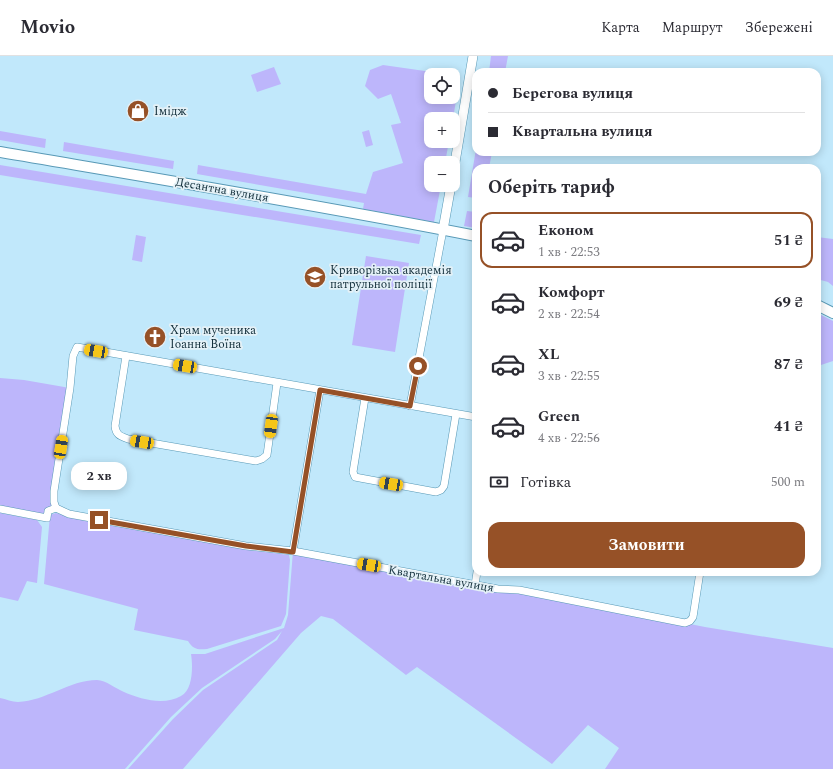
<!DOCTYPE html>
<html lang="uk">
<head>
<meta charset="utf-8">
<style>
  body { margin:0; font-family:Spectral,serif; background:#f2f2f3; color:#2b2b33; height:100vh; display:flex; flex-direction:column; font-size:15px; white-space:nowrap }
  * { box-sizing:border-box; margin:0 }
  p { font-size:13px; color:#7c7c81 }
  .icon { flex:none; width:22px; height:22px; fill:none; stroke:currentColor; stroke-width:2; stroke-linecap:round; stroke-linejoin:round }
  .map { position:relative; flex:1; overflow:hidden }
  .drawer { position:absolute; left:472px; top:108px; width:349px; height:412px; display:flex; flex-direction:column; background:#fff; border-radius:12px; box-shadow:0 2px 10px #0003 }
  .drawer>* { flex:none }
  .hud { position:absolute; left:472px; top:12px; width:349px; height:88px; border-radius:12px; box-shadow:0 2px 10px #0003; display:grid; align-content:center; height:88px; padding:0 16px; background:#fff }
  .buttons { position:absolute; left:424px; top:12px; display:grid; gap:8px }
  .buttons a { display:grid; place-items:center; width:36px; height:36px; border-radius:8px; background:#fff; box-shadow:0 2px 10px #0003; font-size:20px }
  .end { position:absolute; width:18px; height:18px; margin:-9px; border:5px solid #965127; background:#fff; box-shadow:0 0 0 2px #fff }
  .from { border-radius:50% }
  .bubble { position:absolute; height:28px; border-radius:12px; background:#fff; box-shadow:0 2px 10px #0003; font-size:13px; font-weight:700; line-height:28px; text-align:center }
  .car { position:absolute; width:12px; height:24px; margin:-12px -6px; border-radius:5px; box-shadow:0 0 3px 1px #0007; background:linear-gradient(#f5c518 24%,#345 0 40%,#f5c518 0 76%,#345 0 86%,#f5c518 0) }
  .hud b { display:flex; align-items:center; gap:14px; height:38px; font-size:15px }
  .hud b+b { border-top:1px solid #e1e1e2 }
  .hud i { width:10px; height:10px; background:#2b2b33 }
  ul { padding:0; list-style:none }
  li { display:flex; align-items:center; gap:12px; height:56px; margin:0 8px 6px; padding:0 8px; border:2px solid transparent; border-radius:12px }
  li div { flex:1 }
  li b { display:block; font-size:15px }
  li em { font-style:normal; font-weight:700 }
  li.active { border-color:#965127 }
  li>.icon { width:36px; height:36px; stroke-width:1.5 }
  h2 { padding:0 16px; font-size:18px; line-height:48px }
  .pay { display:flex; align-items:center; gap:10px; height:44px; padding:0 16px; font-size:15px }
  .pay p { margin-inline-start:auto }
  .button { display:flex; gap:8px; margin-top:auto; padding:8px 16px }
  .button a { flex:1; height:46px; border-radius:12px; background:#965127; color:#fff; font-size:16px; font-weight:700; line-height:46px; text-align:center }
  header { display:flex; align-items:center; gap:24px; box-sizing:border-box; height:56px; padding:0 20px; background:#fff; border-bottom:1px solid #e1e1e2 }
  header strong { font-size:19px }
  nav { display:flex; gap:22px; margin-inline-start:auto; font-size:14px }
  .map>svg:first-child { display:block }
</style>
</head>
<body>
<header>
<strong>Movio</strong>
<nav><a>Карта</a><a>Маршрут</a><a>Збережені</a></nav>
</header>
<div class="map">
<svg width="833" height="713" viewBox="0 0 833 713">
  <rect width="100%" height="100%" fill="#c1e8fb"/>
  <!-- green -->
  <g fill="#bdb6fb" fill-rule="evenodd">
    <path d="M491,0H508L505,16H489Z"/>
    <path d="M383,9L460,20L453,63H431V85H449L445,107H431V129H441L434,166L363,153L364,147L197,118L198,109L366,138L373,116L403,107L391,69L401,67L391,38L378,43L365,30L370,14ZM431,19H453V41H431Z"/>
    <path d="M274,11L281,28L257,36L251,19Z"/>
    <path d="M369,74L373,89L366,91L362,76Z"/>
    <path d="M0,75L46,83L45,92L0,84Z"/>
    <path d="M64,86L174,105L173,113L63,95Z"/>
    <path d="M476,93V96H492L489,112H476V142L468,141Z"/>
    <path d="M0,109L421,179L419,188L0,119Z"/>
    <path d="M467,155L476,156V172L464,170Z"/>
    <path d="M136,179L146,181L142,206L132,204Z"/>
    <path d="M817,181L833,183V230L828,226L817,223Z"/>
    <path d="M366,200L409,207L395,296L352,289Z"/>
    <path d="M817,257L833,265V305L821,309L817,298Z"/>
    <path d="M0,322L24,324L70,332L54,435L56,452L48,455L47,462L0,453Z"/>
    <path d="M0,457L37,464L42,471L37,527L27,525L18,545L0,541Z"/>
    <path d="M56,457L85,465L248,494L289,499L290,504L286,558L281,570L207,593C197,594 193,593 188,585L134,574L138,553L44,528L50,459Z"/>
    <path d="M293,495L519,534L705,571L833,592V713H605L619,692L588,669L552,708L417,611L406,619L333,563L321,560L301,577L183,713H128L173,663L203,634L277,584L282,575L275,583L202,632L171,661L125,713H0V642C6,643 12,646 18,646C46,645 69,624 97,624C106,624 116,633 124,636C140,643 164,650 181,640C193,634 193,610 191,598H205L284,572L288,559Z"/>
  </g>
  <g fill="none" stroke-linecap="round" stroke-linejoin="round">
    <!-- minor casing -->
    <g stroke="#5899b6" stroke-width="8">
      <g id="minor">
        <path d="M126,300L115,370C116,379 120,380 128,383L256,405L262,403L267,399L277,327"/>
        <path d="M365,342L353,416L355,421L360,422L436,436L441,434L444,430L456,358"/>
        <path d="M410,350L443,174"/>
        <path d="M56,452L69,458L246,490L293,495L498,533L519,534L685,567L690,565L693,561L700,516"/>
        <path d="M56,452L54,446V435L70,332L73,300L77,291L476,361"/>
        <path d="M0,453L47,462L48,455L56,452"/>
        <path d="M293,495L320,334"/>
        <path d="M475,529L477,516"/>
      </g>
    </g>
    <!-- tertiary casing -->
    <g stroke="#5899b6" stroke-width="10">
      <g id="tertiary">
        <path d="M453,118L473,0"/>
        <path d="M443,174L451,129"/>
      </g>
    </g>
    <!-- secondary casing -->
    <g stroke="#5899b6" stroke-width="12">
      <g id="secondary">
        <path d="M0,96C159,123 318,149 476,180"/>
        <path d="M817,249L833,257"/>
      </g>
    </g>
    <!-- minor -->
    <use href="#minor" stroke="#fff" stroke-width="7"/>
    <!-- tertiary -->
    <use href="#tertiary" stroke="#fff" stroke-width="9"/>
    <!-- secondary -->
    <use href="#secondary" stroke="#fff" stroke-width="10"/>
  </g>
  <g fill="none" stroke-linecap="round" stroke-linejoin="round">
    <!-- route -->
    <path stroke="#965127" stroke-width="5" d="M99,464L246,490L293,496L320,334L410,350L418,310"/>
  </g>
  <!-- icons -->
  <defs>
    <g id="shop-disc" transform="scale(1.15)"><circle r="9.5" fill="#965127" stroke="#e4f1f7"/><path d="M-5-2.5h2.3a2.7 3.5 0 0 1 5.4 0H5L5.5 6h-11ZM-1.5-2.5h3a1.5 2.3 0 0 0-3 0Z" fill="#fff"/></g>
    <g id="university-disc" transform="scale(1.15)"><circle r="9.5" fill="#965127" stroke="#e4f1f7"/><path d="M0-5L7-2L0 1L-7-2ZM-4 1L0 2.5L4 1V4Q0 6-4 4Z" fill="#fff"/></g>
    <g id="church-disc" transform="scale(1.15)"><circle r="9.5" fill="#965127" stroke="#e4f1f7"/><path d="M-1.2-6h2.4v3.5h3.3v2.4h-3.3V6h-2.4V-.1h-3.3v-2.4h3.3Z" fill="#fff"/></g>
  </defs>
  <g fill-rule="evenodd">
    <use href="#shop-disc" x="138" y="55"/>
    <use href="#university-disc" x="315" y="221"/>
    <use href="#church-disc" x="155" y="281"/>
  </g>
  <g text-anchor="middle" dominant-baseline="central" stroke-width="3.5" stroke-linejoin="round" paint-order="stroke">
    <!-- poi labels -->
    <g font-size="12" fill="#132f3b" stroke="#e4f1f7" text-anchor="start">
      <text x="154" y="55">Імідж</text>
      <text x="330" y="214">Криворізька академія<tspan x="330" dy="14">патрульної поліції</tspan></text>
      <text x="170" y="274">Храм мученика<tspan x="170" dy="14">Іоанна Воїна</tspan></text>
    </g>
    <!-- street labels -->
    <g font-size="12" fill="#132f3b" stroke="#e4f1f7">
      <text transform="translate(222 134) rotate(10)">Десантна вулиця</text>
      <text transform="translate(441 523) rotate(10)">Квартальна вулиця</text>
    </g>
  </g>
</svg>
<div class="buttons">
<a><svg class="icon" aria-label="locate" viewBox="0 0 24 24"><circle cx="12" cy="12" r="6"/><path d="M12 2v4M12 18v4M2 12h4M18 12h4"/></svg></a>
<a>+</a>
<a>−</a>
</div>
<i class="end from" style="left:418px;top:310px"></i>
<i class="end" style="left:99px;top:464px"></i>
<div class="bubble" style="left:71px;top:406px;width:56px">2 хв</div>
<i class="car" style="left:96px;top:295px;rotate:280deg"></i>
<i class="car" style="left:185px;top:310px;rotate:280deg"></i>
<i class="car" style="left:271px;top:370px;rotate:188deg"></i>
<i class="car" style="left:142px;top:386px;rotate:280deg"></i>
<i class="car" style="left:61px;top:391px;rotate:9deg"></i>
<i class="car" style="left:391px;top:428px;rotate:280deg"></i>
<i class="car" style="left:369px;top:509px;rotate:280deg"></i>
<div class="hud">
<b><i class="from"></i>Берегова вулиця</b>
<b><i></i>Квартальна вулиця</b>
</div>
<section class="drawer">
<h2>Оберіть тариф</h2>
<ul>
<li class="active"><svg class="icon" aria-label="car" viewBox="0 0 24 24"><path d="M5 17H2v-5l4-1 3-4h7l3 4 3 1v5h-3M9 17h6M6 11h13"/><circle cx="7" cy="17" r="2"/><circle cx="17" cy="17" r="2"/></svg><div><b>Економ</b><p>1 хв · 22:53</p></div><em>51 ₴</em></li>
<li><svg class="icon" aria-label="car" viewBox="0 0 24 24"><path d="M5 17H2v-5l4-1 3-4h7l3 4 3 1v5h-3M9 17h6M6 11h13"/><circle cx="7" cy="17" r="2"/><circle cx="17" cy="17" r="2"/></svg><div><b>Комфорт</b><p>2 хв · 22:54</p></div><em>69 ₴</em></li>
<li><svg class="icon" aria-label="car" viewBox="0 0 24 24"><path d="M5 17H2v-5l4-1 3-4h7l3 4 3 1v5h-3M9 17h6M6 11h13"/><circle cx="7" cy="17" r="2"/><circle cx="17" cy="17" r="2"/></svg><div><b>XL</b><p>3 хв · 22:55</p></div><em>87 ₴</em></li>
<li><svg class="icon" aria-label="car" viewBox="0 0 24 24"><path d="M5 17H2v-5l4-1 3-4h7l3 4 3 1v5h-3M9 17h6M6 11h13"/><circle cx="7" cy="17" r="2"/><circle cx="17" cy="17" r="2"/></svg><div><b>Green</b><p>4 хв · 22:56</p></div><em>41 ₴</em></li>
</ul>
<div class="pay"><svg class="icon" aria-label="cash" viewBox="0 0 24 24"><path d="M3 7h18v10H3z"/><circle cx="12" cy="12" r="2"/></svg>Готівка<p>500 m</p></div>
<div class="button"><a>Замовити</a></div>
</section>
</div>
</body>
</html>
